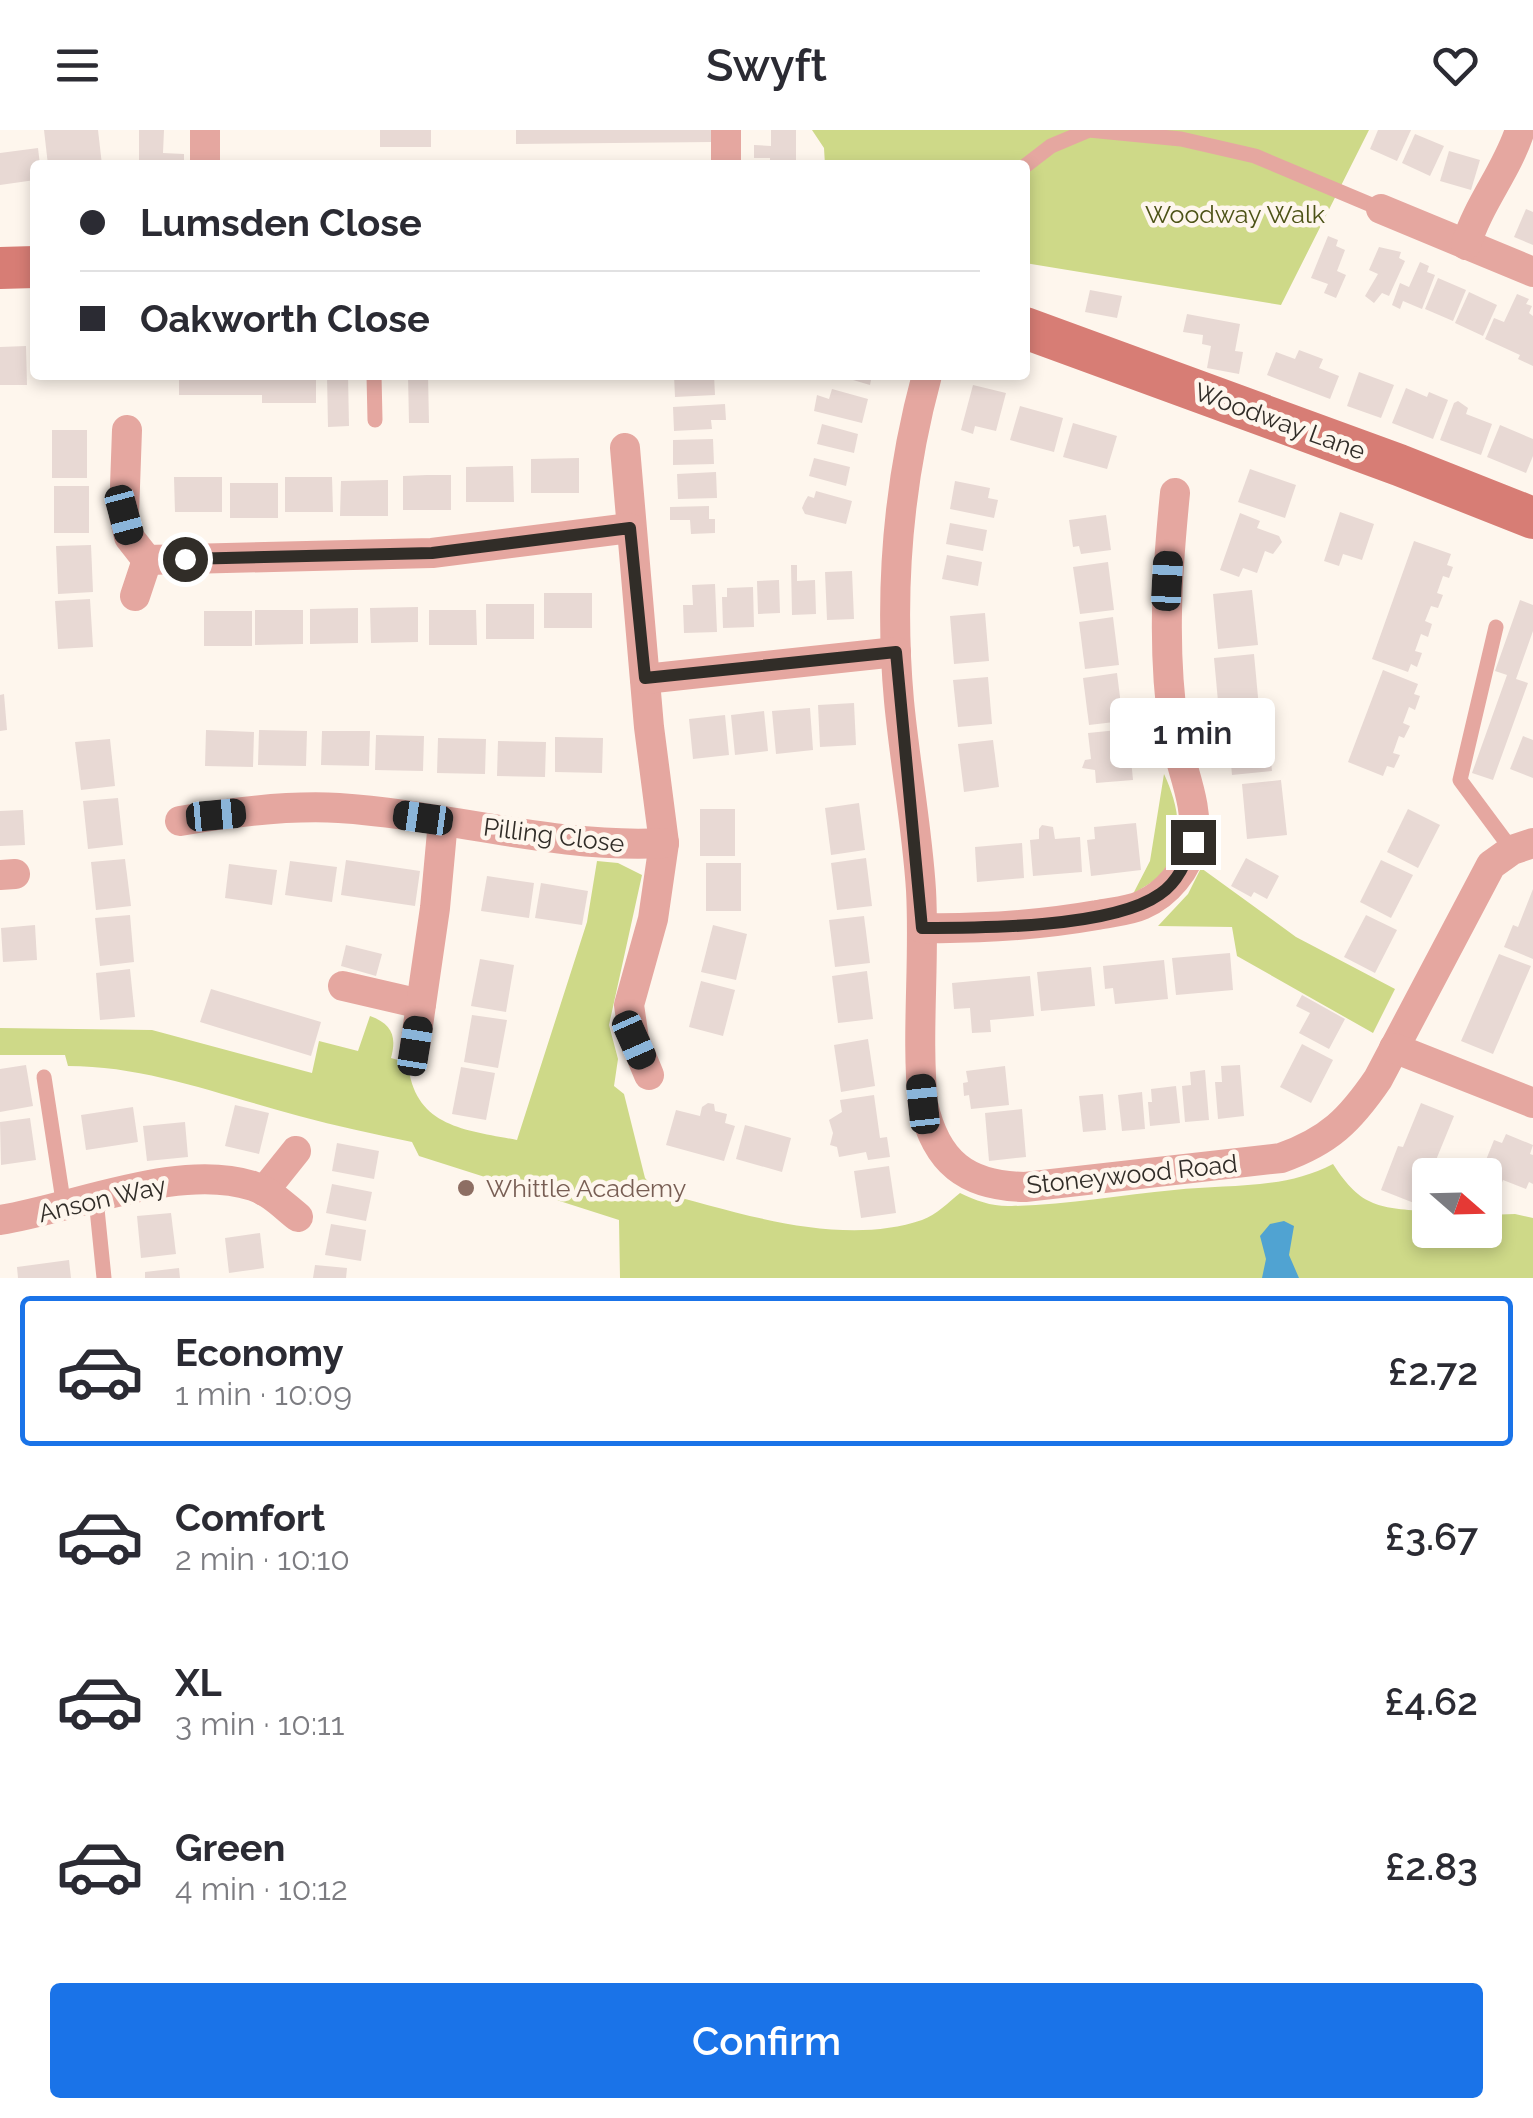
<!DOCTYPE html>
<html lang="en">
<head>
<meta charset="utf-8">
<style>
  body { margin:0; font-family:Raleway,sans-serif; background:#f7f7f7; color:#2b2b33; height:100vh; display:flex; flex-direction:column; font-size:38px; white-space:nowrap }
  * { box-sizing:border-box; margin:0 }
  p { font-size:32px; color:#7c7c81 }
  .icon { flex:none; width:55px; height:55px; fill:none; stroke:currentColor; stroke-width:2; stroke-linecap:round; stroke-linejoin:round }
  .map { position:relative; height:1148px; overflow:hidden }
  .details { display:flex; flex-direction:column; background:#fff; flex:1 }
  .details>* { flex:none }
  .banner { position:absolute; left:30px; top:30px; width:1000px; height:220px; border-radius:10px; box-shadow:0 5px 15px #0003; display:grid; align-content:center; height:220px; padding:0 50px; background:#fff }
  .needle { width:65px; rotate:110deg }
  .buttons { position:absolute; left:1412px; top:1028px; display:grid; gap:20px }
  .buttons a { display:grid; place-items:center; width:90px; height:90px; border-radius:10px; background:#fff; box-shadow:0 5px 15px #0003; font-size:50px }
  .end { position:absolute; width:45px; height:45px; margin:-22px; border:12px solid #312d28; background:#fff; box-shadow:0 0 0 5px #fff }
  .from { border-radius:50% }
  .bubble { position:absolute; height:70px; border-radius:10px; background:#fff; box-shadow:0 5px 15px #0003; font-size:32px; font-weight:600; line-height:70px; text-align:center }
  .car { position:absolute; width:30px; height:60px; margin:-30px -15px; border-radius:12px; box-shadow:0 0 8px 2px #0007; background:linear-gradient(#222 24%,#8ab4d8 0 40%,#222 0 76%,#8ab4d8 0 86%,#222 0) }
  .banner b { display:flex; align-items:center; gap:35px; height:95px; font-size:38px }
  .banner b+b { border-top:2px solid #e1e1e2 }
  .banner i { width:25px; height:25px; background:#2b2b33 }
  ul { padding:18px 0 0; list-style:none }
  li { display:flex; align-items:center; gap:30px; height:150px; margin:0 20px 15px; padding:0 30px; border:5px solid transparent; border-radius:10px }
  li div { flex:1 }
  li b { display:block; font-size:38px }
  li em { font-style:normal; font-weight:600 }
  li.current { border-color:#1a73e8 }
  li>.icon { width:90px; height:90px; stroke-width:1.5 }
  .primary-button { display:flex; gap:20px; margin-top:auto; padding:20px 50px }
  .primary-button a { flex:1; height:115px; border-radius:10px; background:#1a73e8; color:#fff; font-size:40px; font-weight:600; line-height:115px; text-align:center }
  header { display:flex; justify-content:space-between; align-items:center; height:130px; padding:0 50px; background:#fff; font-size:45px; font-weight:600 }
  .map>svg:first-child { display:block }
</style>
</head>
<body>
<header><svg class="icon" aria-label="menu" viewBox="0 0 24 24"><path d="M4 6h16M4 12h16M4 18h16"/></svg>Swyft<svg class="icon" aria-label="heart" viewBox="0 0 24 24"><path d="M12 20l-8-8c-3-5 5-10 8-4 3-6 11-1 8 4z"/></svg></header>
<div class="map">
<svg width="1533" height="1148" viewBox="0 0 1533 1148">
  <rect width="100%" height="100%" fill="#fef6ed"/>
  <!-- green -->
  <g fill="#ced988">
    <path d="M812,0H1369L1281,175L1025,133V35H825L824,18Z"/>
    <path d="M1164,644C1179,676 1187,715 1160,745C1153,753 1141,758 1133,764L1150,731Z"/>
    <path d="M597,731L618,733L642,745L609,895L618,929L614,956L624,964L645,1048L656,1061C736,1082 840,1118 922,1090C936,1085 949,1072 960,1063C977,1071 993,1077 1012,1076C1066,1075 1121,1065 1174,1060C1228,1054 1284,1060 1333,1034C1362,1079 1379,1077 1430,1082V1100H1485V1085L1515,1084L1533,1088V1148H620L619,1090L419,1026L412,1012C374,1004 336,996 299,986C223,966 148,936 68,936L65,925H0V898L152,900L312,943L319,911L358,921L370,886C392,894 397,906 391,928L408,933C414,997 465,1000 517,1010L587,792Z"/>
    <path d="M1201,738L1296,807L1395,859L1373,903L1237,826L1232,797L1158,796L1188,764Z"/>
  </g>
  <!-- water -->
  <path fill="#50a3d2" d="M1284,1091L1294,1096L1289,1125L1299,1148H1262L1266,1129L1260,1106L1270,1094Z"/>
  <!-- building -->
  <g fill="#e8d9d4">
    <path d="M44,0H98L102,35H48Z"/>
    <path d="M139,0H164L163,23L184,24V35H139Z"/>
    <rect x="380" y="0" width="51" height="17"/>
    <path d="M516,0H712V12L516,14Z"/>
    <path d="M771,0H796V35H770V28H754V15L771,16Z"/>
    <path d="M1378,0H1411L1397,31L1370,19Z"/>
    <path d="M1415,4L1444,16L1430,46L1402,33Z"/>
    <path d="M38,18L40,35H35V50L0,55V23Z"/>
    <path d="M1449,21L1480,30L1471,60L1440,51Z"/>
    <path d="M1526,79L1533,82V115L1514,107Z"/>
    <path d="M1328,106L1338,110L1336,116L1345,120L1337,141L1346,145L1336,168L1324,163L1328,154L1311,148Z"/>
    <path d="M1379,117L1401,122L1399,128L1405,131L1389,166L1382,163L1374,173L1365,166L1378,144L1369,140Z"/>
    <path d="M1420,132L1429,136L1427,142L1435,145L1422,179L1403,171L1400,179L1392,175L1400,153L1409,157Z"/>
    <path d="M1438,148L1466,160L1453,191L1425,179Z"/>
    <path d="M1090,160L1122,166L1117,188L1085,182Z"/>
    <path d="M1469,162L1497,175L1483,206L1455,193Z"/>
    <path d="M1517,164L1529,169L1526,174L1532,176L1529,183L1533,186V236L1518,229L1520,225L1485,209L1494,188L1504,192Z"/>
    <path d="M1187,184L1240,194L1235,221L1243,222L1239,244L1207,238L1211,216L1202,214L1203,205L1183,202Z"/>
    <path d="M26,216L27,255H0V217Z"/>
    <path d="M1299,220L1323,229L1319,238L1339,246L1330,269L1267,245L1276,222L1295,229Z"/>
    <path d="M1359,242L1394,255L1381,288L1347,276Z"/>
    <path d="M179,245H316V273H262V265H179Z"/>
    <path d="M327,245H348L349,296L328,297Z"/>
    <path d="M408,245H428L429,293H409Z"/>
    <path d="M674,245H714L715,265L675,267Z"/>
    <path d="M836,245H872L870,255Z"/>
    <path d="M973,255L1006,263L996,301L975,296L973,304L961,300Z"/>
    <path d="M1406,258L1427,267L1429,262L1448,270L1433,309L1392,293Z"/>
    <path d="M832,259L868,269L862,293L814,281L817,265L829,269Z"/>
    <path d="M1458,271L1468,278L1466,284L1492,294L1481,325L1440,310L1454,273Z"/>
    <path d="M725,274L726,290H711L712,299L674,301L673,277Z"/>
    <path d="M1020,276L1063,288L1054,322L1010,310Z"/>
    <path d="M1073,293L1117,306L1107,339L1063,327Z"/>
    <path d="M822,294L858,304L854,323L817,314Z"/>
    <path d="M1500,295L1533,309V326L1526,343L1487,327Z"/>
    <rect x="52" y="300" width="35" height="48"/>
    <path d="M713,309L714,334L673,335V310Z"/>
    <path d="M579,328V363H531V329Z"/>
    <path d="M814,328L850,337L846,356L809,346Z"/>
    <path d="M513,336L514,372H466V337Z"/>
    <path d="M1250,339L1296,355L1285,388L1238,372Z"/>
    <path d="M716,342L717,368L678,369L677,344Z"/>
    <path d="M427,345H451V380H403V346Z"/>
    <path d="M174,347H222V382H175Z"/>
    <path d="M285,347H332L333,382H285Z"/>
    <path d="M388,350V386H340L341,351Z"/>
    <path d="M955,351L990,358L988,368L998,370L994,388L950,379Z"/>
    <rect x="230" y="353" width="48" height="35"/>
    <rect x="54" y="356" width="35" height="47"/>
    <path d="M816,361L852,371L846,394L805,384L802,378L805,371L808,366L814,368Z"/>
    <path d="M709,376V389H715V403L691,404L690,390H670V377Z"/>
    <path d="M1340,382L1374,394L1362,430L1343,424L1339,436L1324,431Z"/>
    <path d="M1240,383L1260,391L1257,398L1279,406L1282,412L1273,424L1265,421L1257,443L1243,438L1239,447L1220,440Z"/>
    <path d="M1106,385L1111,420L1081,424L1079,416L1073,417L1069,390Z"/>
    <path d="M950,393L987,400L983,421L946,414Z"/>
    <path d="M1414,411L1451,424L1447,435L1453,437L1449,448L1443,446L1437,463L1443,465L1438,478L1431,476L1425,491L1432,494L1428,507L1421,504L1415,521L1422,523L1417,537L1411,534L1408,542L1372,529Z"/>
    <path d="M91,415L93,462L58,464L56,416Z"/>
    <path d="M947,425L982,432L978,456L942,449Z"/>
    <path d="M1108,432L1114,480L1080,484L1073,437Z"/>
    <path d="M791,435H797V451L815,450L816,484L792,485Z"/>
    <path d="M852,441L854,489L827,490L825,442Z"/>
    <path d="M779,450L780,483L758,484L757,451Z"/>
    <path d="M715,454L717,502L684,503L683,475H693L692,455Z"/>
    <path d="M753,457L754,497L723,498L722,467H727V458Z"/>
    <path d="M1252,460L1258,515L1218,519L1213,464Z"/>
    <rect x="544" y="463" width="48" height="35"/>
    <path d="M90,469L93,517L58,519L55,471Z"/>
    <path d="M1520,470L1533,475V501L1516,549L1528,553L1493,650L1472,643L1507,545L1495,541Z"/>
    <rect x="486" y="474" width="48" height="35"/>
    <path d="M418,477V512L371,513L370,478Z"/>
    <path d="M358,478V513L310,514V479Z"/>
    <path d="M255,480H303V514L255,515Z"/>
    <path d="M429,480H476L477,515H429Z"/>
    <rect x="204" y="481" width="48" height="35"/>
    <path d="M985,483L989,531L954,534L950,486Z"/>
    <path d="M1113,487L1119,535L1085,539L1079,492Z"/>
    <path d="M1254,524L1259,578L1219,582L1214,528Z"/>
    <path d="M1383,540L1418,554L1414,564L1420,566L1415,580L1409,577L1403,593L1410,596L1404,608L1399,606L1393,623L1400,625L1394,638L1387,636L1383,646L1348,632Z"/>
    <path d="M1117,543L1123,591L1089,595L1083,548Z"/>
    <path d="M988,547L992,594L958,597L953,550Z"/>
    <path d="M4,564L7,600L0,601V565Z"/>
    <path d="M854,573L856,615L820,617L818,575Z"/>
    <path d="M810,578L813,620L776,624L772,581Z"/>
    <path d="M764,581L768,621L735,625L731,585Z"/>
    <path d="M725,585L729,625L693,629L689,589Z"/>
    <path d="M1267,587L1272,641L1232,645L1227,591Z"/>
    <path d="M1128,599L1133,650L1096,653L1095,640L1082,638L1085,630L1091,629L1088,603Z"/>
    <path d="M206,600L254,602L253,637L205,636Z"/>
    <path d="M259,600L307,601L306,636L258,635Z"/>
    <path d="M322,601H370L369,636L321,635Z"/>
    <path d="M376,605L424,606L423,641L375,640Z"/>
    <path d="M1523,606L1533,610V648L1510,639Z"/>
    <path d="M555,607L603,608L602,643L555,642Z"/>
    <path d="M438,608L486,609L485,644L437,643Z"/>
    <path d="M110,609L115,656L81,660L75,612Z"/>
    <path d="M993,610L999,657L964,662L958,614Z"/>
    <path d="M498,611L546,612L545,647L497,646Z"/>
    <path d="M1281,650L1287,705L1247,709L1242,654Z"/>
    <path d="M118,668L123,715L88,719L83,671Z"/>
    <path d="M859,673L865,720L831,725L825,678Z"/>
    <rect x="700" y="679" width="35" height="47"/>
    <path d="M1408,679L1440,695L1418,738L1387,722Z"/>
    <path d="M23,680L25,715L0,716V681Z"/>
    <path d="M1136,693L1141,740L1091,746L1087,710L1095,709L1094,697Z"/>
    <path d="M1042,695L1053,697L1055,709L1080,707L1082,742L1033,746L1030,710L1039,709V699Z"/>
    <path d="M1022,713L1024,748L977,752L975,717Z"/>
    <path d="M866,728L872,776L837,780L831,733Z"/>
    <path d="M1246,728L1279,746L1267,769L1254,762L1251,767L1231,756Z"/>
    <path d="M125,729L131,776L96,780L91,732Z"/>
    <path d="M346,730L420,741L415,776L341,765Z"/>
    <path d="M1381,730L1413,745L1391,788L1360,772Z"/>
    <path d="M290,731L337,737L332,772L285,765Z"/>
    <rect x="706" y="733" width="35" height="48"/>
    <path d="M229,734L277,740L272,775L225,768Z"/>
    <path d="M487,746L534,753L529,788L481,781Z"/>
    <path d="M541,753L588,761L582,795L535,788Z"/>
    <path d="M1533,759V829L1504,817L1513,795L1518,797Z"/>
    <path d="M130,785L134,832L100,836L95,788Z"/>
    <path d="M1366,785L1397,800L1375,843L1344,827Z"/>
    <path d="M864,786L870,833L835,837L829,790Z"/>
    <path d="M35,795L37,830L3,832L1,798Z"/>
    <path d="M713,795L747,804L736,850L701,842Z"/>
    <path d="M346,815L382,824L376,846L341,836Z"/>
    <path d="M1230,823L1233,860L1176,865L1172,828Z"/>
    <path d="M1499,824L1531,836L1493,924L1461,911Z"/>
    <path d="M480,829L514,835L506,882L471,876Z"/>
    <path d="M1164,830L1168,869L1115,874L1113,858L1105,859L1103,836Z"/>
    <path d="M1091,837L1095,876L1041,881L1037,842Z"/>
    <path d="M130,839L135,887L100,890L96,843Z"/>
    <path d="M867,841L873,889L838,893L832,846Z"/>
    <path d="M1030,846L1034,886L990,890L991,902L972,903L970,878L954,879L952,853Z"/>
    <path d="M701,851L735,860L723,906L689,897Z"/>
    <path d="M211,859L321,892L311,926L200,892Z"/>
    <path d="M1302,865L1345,889L1329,919L1299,903L1310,883L1296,876Z"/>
    <path d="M472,885L507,890L498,938L464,932Z"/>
    <path d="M868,909L875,956L841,962L834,915Z"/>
    <path d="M1302,914L1333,930L1311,973L1280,957Z"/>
    <path d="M26,935L33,976L0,982V939Z"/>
    <path d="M1240,935L1244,986L1218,989L1215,952H1222L1221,936Z"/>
    <path d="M1005,936L1009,975L971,979L969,965L964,966L963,953L968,952L966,941Z"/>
    <path d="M461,937L495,943L486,990L452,984Z"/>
    <path d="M1205,940L1209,990L1185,992L1182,956L1191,955L1190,942Z"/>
    <path d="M1176,956L1180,993L1150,996L1148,972H1152L1151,959Z"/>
    <path d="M1142,962L1145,999L1122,1001L1118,965Z"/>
    <path d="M1103,964L1106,1000L1083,1002L1079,966Z"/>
    <path d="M874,965L880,1008L887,1007L890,1027L868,1030L866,1022L839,1027L837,1017L830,1015L833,1003L829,990L842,982L840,970Z"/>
    <path d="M708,973L714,974L715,981L727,984L725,993L735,996L724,1031L666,1015L676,980L700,986L702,977Z"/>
    <path d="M1421,973L1454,986L1436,1030L1431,1028L1414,1073L1381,1060L1398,1016L1403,1017Z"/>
    <path d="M235,975L269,983L259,1024L225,1016Z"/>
    <path d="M133,977L138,1012L86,1020L81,985Z"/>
    <path d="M1022,979L1026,1027L989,1031L985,983Z"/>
    <path d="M30,988L36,1030L1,1035L0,992Z"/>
    <path d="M185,992L188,1027L147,1031L143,996Z"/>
    <path d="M745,995L791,1008L782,1042L736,1029Z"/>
    <path d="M1506,1004L1533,1015L1530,1024L1533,1025V1054L1529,1052L1526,1059L1503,1050L1501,1055L1480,1045L1494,1010L1502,1013Z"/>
    <path d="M337,1013L379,1021L374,1049L332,1041Z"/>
    <path d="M889,1036L896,1083L861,1088L854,1041Z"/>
    <path d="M332,1054L372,1062L366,1091L326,1083Z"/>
    <path d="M171,1083L176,1124L141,1128L137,1086Z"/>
    <path d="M331,1094L366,1100L361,1131L325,1125Z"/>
    <path d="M260,1103L264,1138L229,1143L225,1108Z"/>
    <path d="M69,1130L71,1148H18L17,1137Z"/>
    <path d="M315,1135L347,1138L346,1148H313Z"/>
    <path d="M179,1138L180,1148H145V1142Z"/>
  </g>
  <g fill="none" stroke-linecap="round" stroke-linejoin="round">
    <!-- lane -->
    <g stroke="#e5a7a0" stroke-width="15">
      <path d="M1025,36L1051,16L1089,0L1181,9L1255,26L1381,79"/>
      <path d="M374,245L375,290"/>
      <path d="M1496,497L1460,650L1512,720"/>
      <path d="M44,947L64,1077"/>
      <path d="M96,1069L104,1148"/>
    </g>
    <!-- street -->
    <g stroke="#e5a7a0" stroke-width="30">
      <path d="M205,35V0"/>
      <path d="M726,35V0"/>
      <path d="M1381,79L1533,142"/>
      <path d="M1466,115C1478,74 1507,41 1520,0"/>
      <path d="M927,245C898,352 889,460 899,571C905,634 917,697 921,760C925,832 916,904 923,974C936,1032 966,1056 1025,1057L1281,1028C1329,1011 1350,990 1378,949L1491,735L1512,720L1533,713"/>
      <path d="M127,300L124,385L129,407L147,430"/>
      <path d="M625,318L649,597L664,713L653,789L629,875L634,909L649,945"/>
      <path d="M147,430L432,423L630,398"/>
      <path d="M135,466L147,430"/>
      <path d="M645,549L896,522"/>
      <path d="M180,691C232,682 286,675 339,678C448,685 555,719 664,713"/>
      <path d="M0,745L15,744"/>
      <path d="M922,798C981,799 1040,795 1097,785C1112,782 1129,781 1142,775C1167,764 1188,739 1193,712C1200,674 1179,636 1174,600C1162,520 1167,443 1175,363"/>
      <path d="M343,856L421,874"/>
      <path d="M415,916L435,778L443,691"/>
      <path d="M1394,918L1533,973"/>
      <path d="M264,1061L296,1021"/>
      <path d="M0,1090C75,1078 179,1032 253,1056C271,1062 284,1076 298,1087"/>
    </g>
    <!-- secondary -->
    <g stroke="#d77d75" stroke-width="42">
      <path d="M0,138L35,137"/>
      <path d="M1025,198L1399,335L1533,388"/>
    </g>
  </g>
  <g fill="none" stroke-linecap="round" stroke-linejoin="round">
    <!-- route -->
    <path stroke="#312d28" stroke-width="12" d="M185,429L432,423L630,398L645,548L896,522L922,798C982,798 1112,798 1160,764C1178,752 1186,732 1193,712"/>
  </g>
  <!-- markers -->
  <circle fill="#8d6e63" stroke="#fef6ed" stroke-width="4" cx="466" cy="1058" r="10"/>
  <g text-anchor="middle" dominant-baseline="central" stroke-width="9" stroke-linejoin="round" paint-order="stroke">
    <!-- park labels -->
    <g font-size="25" fill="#4c5216" stroke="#fef6ed">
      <text x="1235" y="84">Woodway Walk</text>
    </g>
    <!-- street labels -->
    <g font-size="25" fill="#312d28" stroke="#fef6ed">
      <text transform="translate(1280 291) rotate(20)">Woodway Lane</text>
      <text transform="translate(554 705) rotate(7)">Pilling Close</text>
      <text transform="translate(1132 1044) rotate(-6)">Stoneywood Road</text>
      <text transform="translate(102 1069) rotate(-13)">Anson Way</text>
    </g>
    <!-- education labels -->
    <g font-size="25" fill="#785e54" stroke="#fef6ed" text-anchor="start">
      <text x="486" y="1058">Whittle Academy</text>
    </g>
  </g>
</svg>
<div class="buttons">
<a><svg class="needle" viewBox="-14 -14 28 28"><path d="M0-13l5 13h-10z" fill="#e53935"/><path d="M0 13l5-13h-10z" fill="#7c7c81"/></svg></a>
</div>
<i class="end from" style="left:185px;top:429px"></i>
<i class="end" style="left:1193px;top:712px"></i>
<div class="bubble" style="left:1110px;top:568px;width:165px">1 min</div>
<i class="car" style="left:124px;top:385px;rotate:165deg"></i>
<i class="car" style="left:1167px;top:451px;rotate:3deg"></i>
<i class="car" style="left:216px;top:685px;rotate:85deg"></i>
<i class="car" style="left:423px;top:688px;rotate:278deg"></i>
<i class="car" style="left:634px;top:910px;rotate:156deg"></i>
<i class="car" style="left:415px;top:916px;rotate:9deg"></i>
<i class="car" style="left:923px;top:974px;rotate:354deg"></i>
<div class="banner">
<b><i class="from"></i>Lumsden Close</b>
<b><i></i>Oakworth Close</b>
</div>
</div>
<section class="details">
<ul>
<li class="current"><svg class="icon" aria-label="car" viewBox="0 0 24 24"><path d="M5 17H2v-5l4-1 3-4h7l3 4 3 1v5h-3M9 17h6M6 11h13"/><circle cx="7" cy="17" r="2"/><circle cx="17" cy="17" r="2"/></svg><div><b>Economy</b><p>1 min · 10:09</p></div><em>£2.72</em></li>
<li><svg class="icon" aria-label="car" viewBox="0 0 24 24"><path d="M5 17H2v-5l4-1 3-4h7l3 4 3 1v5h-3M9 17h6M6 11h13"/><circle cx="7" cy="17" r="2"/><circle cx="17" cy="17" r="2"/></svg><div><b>Comfort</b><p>2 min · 10:10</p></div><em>£3.67</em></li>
<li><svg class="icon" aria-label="car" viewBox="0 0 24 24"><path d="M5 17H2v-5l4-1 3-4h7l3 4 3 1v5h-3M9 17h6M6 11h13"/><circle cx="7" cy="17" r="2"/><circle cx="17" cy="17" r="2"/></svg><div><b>XL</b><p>3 min · 10:11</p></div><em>£4.62</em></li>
<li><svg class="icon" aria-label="car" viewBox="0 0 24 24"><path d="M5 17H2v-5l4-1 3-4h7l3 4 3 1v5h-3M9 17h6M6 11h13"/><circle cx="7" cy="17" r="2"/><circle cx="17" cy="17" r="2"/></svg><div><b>Green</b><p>4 min · 10:12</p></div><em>£2.83</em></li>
</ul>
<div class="primary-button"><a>Confirm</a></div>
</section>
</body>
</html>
